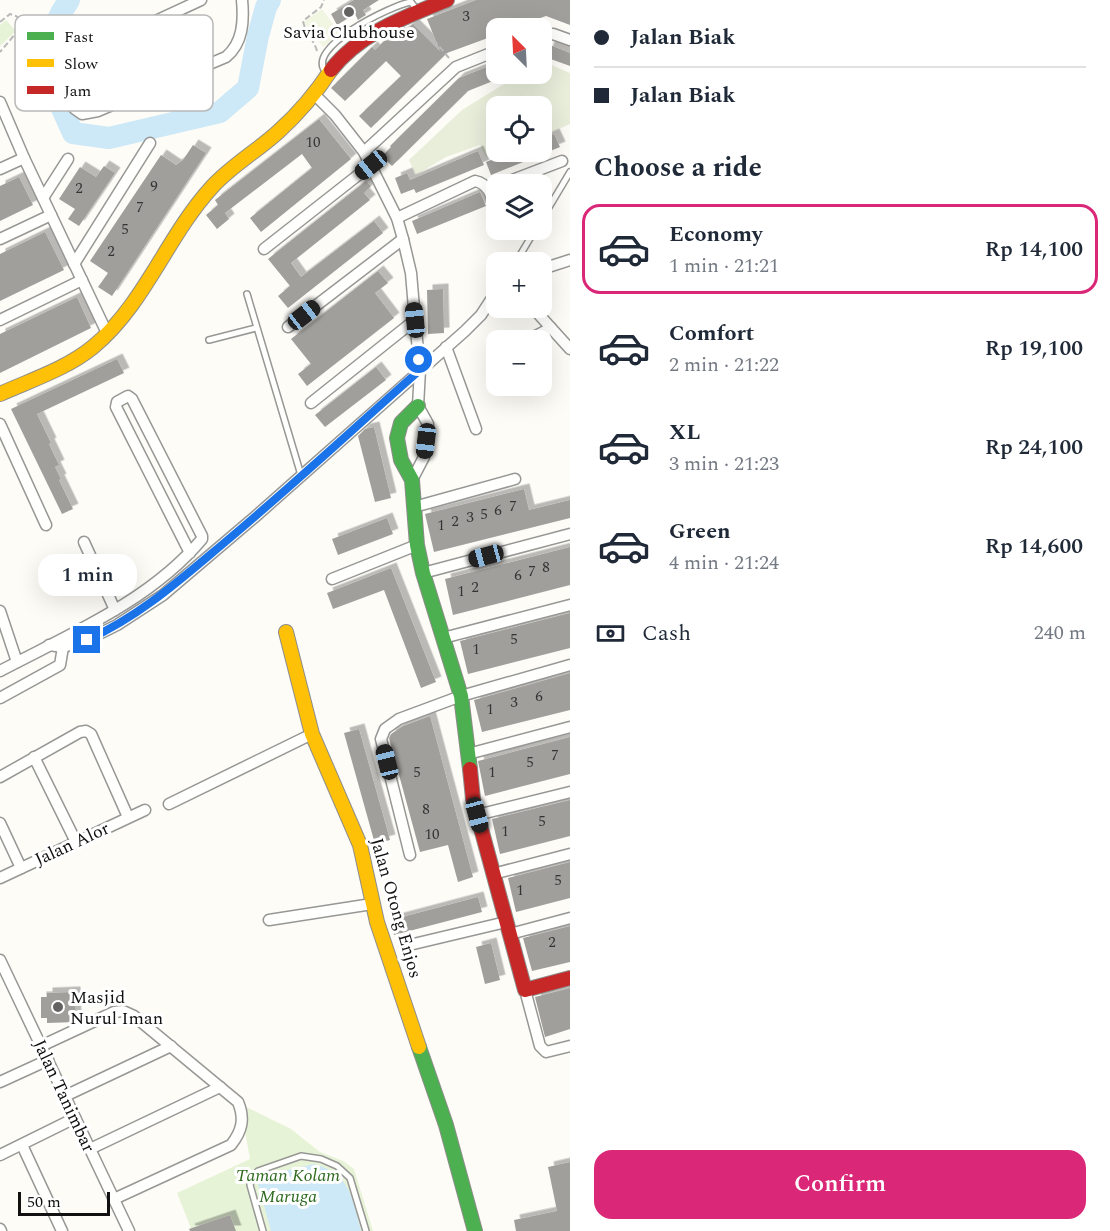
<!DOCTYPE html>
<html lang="en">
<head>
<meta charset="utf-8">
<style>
  body { margin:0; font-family:Spectral,serif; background:#f6f6f7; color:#1f2937; height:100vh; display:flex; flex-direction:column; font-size:22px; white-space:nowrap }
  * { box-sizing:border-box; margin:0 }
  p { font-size:20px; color:#747a83 }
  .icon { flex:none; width:33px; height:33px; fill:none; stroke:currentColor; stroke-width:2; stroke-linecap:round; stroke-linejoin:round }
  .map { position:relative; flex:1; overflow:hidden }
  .panel { display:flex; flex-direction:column; background:#fff; width:540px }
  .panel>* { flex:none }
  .hud { display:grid; align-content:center; height:132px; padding:0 24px; background:#fff }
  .needle { width:39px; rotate:336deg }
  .buttons { position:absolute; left:486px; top:18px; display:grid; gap:12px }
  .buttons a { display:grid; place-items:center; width:66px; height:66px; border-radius:12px; background:#fff; box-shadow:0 6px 24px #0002; font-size:30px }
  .scale { position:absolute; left:18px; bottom:15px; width:92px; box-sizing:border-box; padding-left:6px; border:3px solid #111; border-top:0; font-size:16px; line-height:21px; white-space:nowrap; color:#111; -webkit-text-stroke:4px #fff; paint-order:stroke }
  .end { position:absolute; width:27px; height:27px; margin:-14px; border:8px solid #1a73e8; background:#fff; box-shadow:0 0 0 3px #fff }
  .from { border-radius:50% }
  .bubble { position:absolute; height:42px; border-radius:18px; background:#fff; box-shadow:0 6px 24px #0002; font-size:20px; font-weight:600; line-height:42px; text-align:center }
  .car { position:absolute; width:18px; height:36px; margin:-18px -9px; border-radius:8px; box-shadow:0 0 4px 2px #0007; background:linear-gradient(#222 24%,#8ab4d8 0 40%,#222 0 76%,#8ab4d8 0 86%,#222 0) }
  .hud b { display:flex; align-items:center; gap:21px; height:57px; font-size:22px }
  .hud b+b { border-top:2px solid #e0e1e3 }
  .hud i { width:15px; height:15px; background:#1f2937 }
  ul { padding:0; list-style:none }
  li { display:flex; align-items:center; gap:18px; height:90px; margin:0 12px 9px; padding:0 12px; border:3px solid transparent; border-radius:18px }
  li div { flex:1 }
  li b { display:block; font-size:22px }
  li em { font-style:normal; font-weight:600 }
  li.selected { border-color:#db2777 }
  li>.icon { width:54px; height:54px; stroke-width:1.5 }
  h2 { padding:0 24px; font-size:27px; line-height:72px }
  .pay { display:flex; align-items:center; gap:15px; height:66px; padding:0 24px; font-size:22px }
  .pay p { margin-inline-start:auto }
  .primary-button { display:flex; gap:12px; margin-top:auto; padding:12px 24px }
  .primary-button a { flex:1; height:69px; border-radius:18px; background:#db2777; color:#fff; font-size:24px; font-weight:600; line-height:69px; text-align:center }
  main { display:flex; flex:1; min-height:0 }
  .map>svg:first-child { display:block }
</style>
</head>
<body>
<main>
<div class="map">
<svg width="570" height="1231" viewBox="0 0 570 1231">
  <defs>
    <filter id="shadow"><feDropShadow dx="5.5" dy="-5.5" stdDeviation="0" flood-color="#0004"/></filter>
  </defs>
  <rect width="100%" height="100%" fill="#fdfcf7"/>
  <!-- green -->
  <g fill="#e7f3d7">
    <path d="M6,20L16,31L0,46V25Z"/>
    <path d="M240,1104L291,1129L320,1152L343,1161L354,1169L373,1231H192L177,1193L250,1159Z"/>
  </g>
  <!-- cemetery -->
  <path fill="#e9eedb" d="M542,61L570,73V124L542,136V106H496V152H501L486,157L480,145L446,157L416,175L409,160L462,110L520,74H542Z"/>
  <!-- pitch -->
  <path fill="#f0f6e1" d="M322,9L340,34L323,47L304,22Z"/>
  <!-- water -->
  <path fill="#cde8f7" d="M314,1164C351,1174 352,1199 361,1231H271L257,1180L267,1175Z"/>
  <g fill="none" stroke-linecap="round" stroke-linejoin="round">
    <!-- river -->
    <path stroke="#cde8f7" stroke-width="22" d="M69,0L61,13L40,60L73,133L109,138L220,112L248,88L258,36L266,7L270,0"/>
  </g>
  <!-- building -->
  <g fill="#a19f9c" filter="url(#shadow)">
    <path d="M354,0H379L363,10L366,15L358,20L355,14L337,25L331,14Z"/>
    <path d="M476,0H570V25L546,16L513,28H496V35L447,53L371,128L359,116L401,76L386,61L345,101L331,88L372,47L375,50L386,39L388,41L398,31L401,34L413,24L440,51L427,19Z"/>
    <path d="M550,45L570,53V66L545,57Z"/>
    <path d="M492,65L498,79L468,91L392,166L382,156L391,147L390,146L459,78Z"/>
    <path d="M319,119L351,159L261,232L250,218L312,168L302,154L225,213L229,219L217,229L206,215L218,205L215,200Z"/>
    <path d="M554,134L560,147L491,175L486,162L511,152H542V139Z"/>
    <path d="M193,145L206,153L112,296L98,287L108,273L90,261L161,155L176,165L183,160Z"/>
    <path d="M478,151L484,165L416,193L414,189L401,194L395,178L407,173L410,180Z"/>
    <path d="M104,166L115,173L79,226L68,219L75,209L59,199L80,167L96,177Z"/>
    <path d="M19,177L33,205L0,221V186Z"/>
    <path d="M366,181L371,186L364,193L370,200L291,263L301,277L374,221L383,233L288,308L278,296L290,286L268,259Z"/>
    <path d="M480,192L486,206L417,234L412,221Z"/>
    <path d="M45,232L64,270L0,301V254Z"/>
    <path d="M378,271L388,283L375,293L394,318L307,386L298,374L311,364L291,339Z"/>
    <path d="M443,289L444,333L428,334L427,290Z"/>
    <path d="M77,297L91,328L0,373V334Z"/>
    <path d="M117,359L124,373L37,414L51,443L49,444L59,465L55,467L61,479L59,480L73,509L62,514L11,409Z"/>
    <path d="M376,367L386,380L325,427L315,415Z"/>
    <path d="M374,427L391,498L375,502L358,436L365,429Z"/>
    <path d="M524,489L529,510L570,500V518L434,552L425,514Z"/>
    <path d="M387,518L393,534L338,555L332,539Z"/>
    <path d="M570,547V585L453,615L445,579Z"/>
    <path d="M391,568L436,682L421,688L384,590L333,609L327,593Z"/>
    <path d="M570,613V648L468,674L460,641Z"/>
    <path d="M570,673V710L482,732L474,700Z"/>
    <path d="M430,716L473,877L458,882L448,845L420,852L389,738L391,734L403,726Z"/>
    <path d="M359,729L390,840L375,844L344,733Z"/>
    <path d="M570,737V774L485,796L478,761Z"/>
    <path d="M570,800V836L500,854L492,819Z"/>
    <path d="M570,862V898L516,912L508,878Z"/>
    <path d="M478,897L482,912L394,935L391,920Z"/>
    <path d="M570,926V962L532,971L523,938Z"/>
    <path d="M491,943L500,980L485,984L476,947Z"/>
    <path d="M570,988V1029L545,1037L535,997Z"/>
    <path d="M75,992L76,1022L47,1023V1018H41V997H47V993Z"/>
    <path d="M570,1162V1231H516L514,1220L557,1211L548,1167Z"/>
    <path d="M230,1215L236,1231H190L189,1229Z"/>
  </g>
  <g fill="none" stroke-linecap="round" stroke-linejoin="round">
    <!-- lane casing -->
    <g stroke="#979795" stroke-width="8">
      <g id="lane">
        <path d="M327,73C301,49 392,5 411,2L417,10"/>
        <path d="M542,219L570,172"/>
        <path d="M516,262L535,230"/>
        <path d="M247,294L301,475"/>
        <path d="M209,340L256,328"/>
        <path d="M263,1231L250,1185L252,1178L258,1171L301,1156L321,1159L337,1166L350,1178L366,1231"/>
      </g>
    </g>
    <!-- street casing -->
    <g stroke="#979795" stroke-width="13">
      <g id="street">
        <path d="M201,0L65,63C52,81 64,103 82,114L98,111L226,57C243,43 244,21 242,0"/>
        <path d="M542,35L553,34L570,40"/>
        <path d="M315,95L335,115L364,152L397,218L403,239L411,273L415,320L420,370L418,406L428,424L424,457L412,480"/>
        <path d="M0,102L24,158L107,333"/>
        <path d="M364,152L456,67L496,51"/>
        <path d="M0,169L24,158"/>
        <path d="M502,184L562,161"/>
        <path d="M43,198L68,159"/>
        <path d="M397,218L475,181C490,184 492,198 496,211"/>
        <path d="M0,239L51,215"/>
        <path d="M264,249L371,165"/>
        <path d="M74,264L150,143"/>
        <path d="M542,269L570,260"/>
        <path d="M533,308L570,349"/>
        <path d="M0,320L82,280"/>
        <path d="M288,327L403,239"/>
        <path d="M528,340L551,328"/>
        <path d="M446,347L476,429"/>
        <path d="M311,403L415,320"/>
        <path d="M0,424L46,525"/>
        <path d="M414,507L515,479"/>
        <path d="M84,542L115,610"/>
        <path d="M423,573L570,534"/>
        <path d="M332,579L417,545"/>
        <path d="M0,611L17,662"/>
        <path d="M443,638L570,605"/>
        <path d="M49,645L63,647L87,640L117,625L163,595L256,516L465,331L481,315L496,292"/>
        <path d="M0,671C70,634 150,601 202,539V536L132,399L128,396L117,402L116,407L190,553"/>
        <path d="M0,698L60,665L63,647"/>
        <path d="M468,754L570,727"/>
        <path d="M34,757L76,842"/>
        <path d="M0,777L80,732L86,731L91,734L128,817"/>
        <path d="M169,804L312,734"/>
        <path d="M477,815L570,792"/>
        <path d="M0,823L21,868"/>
        <path d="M410,855L381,739L385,729L399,719L461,696L570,665"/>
        <path d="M493,874L570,854"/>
        <path d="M0,878L145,810"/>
        <path d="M269,920L372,904"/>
        <path d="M510,934L570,918"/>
        <path d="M405,946L506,922"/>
        <path d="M0,960L129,1231"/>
        <path d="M525,990L540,1046L546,1052L570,1046"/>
        <path d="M41,1046L114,1012L123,1011L134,1016L238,1102C245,1119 242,1131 231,1145L114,1199"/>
        <path d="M0,1082L48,1060"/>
        <path d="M65,1096L171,1046"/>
        <path d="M22,1145L62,1231"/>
        <path d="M90,1149L220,1087"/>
        <path d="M0,1155L75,1118"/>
        <path d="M0,1229L1,1231"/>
      </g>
    </g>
    <!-- fast casing -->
    <g stroke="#8e8d8b" stroke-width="16">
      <g id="fast">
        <path d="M418,406L401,423L397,438L401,460L412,480L417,545L423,573L461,696L470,769"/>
        <path d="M419,1047L446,1125L475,1231"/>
      </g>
    </g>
    <!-- slow casing -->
    <g stroke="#8e8d8b" stroke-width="16">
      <g id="slow">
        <path d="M0,394C31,380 66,369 93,347C145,304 167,236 212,187C231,166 257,151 278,132C299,113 316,93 331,70"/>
        <path d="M286,632L312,734L360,845L377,922L419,1047"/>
      </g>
    </g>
    <!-- jam casing -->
    <g stroke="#8e8d8b" stroke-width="16">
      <g id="jam">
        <path d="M331,70C360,33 405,17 447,0"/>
        <path d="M470,769L473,799L525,990L570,978"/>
      </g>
    </g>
    <!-- path -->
    <g stroke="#b9b9b8" stroke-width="2" stroke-dasharray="6 3" stroke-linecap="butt">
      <path d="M0,22L10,14L16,16L22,21V26L0,52"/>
      <path d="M422,26L449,58"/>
      <path d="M317,51C314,40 305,32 303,21L321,7L324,0"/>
    </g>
    <!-- lane -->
    <use href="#lane" stroke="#fffffe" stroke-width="5"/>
    <!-- street -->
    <use href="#street" stroke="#fffffe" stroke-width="10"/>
    <!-- fast -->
    <use href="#fast" stroke="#4caf50" stroke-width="14"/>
    <!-- slow -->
    <use href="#slow" stroke="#ffc107" stroke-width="14"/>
    <!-- jam -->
    <use href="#jam" stroke="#c62828" stroke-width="14"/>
  </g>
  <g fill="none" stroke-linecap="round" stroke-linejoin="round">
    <!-- route -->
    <path stroke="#1a73e8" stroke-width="8" d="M87,640C140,616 180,580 224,543C291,487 354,428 420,370L419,360"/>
  </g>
  <!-- markers -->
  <g fill="#646362" stroke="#fff" stroke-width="2">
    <circle cx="349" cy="12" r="6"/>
    <circle cx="58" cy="1007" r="6"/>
  </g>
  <g text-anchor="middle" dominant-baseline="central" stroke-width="6" stroke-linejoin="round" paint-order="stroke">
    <!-- number labels -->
    <g font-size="15" fill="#353434">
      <text x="466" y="16">3</text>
      <text x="313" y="142">10</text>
      <text x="154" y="186">9</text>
      <text x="79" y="188">2</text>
      <text x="140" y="207">7</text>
      <text x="125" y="229">5</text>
      <text x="111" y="251">2</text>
      <text x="513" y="506">7</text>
      <text x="498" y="510">6</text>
      <text x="484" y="514">5</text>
      <text x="470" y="517">3</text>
      <text x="455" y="521">2</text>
      <text x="441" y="525">1</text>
      <text x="546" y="567">8</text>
      <text x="532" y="571">7</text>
      <text x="518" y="575">6</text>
      <text x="475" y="587">2</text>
      <text x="461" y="591">1</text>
      <text x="514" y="639">5</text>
      <text x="476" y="649">1</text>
      <text x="539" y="696">6</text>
      <text x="514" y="702">3</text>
      <text x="490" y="709">1</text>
      <text x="555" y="755">7</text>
      <text x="530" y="762">5</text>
      <text x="417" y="772">5</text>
      <text x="492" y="772">1</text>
      <text x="426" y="809">8</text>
      <text x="542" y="821">5</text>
      <text x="505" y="831">1</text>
      <text x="432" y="834">10</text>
      <text x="558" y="880">5</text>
      <text x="520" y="890">1</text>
      <text x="552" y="942">2</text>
    </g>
    <!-- poi labels -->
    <g font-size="18" fill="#111" stroke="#fff">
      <text x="349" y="32">Savia Clubhouse</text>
      <text x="70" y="997" text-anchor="start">Masjid<tspan x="70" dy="21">Nurul Iman</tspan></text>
    </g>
    <!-- street labels -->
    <g font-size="18" fill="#111" stroke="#fff">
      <text transform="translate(72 844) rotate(-25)">Jalan Alor</text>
      <text transform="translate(396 908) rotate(74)">Jalan Otong Enjos</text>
      <text transform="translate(64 1096) rotate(65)">Jalan Tanimbar</text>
    </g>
    <!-- park labels -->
    <g font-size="18" font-style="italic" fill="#2f6b1f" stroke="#fff">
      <text x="288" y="1175">Taman Kolam<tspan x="288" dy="21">Maruga</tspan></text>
    </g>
  </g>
  <!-- legend -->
  <rect x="15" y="15" width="198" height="96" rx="9" fill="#fff" stroke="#b8b8b8" stroke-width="1.5"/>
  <rect x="27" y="32" width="27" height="8" fill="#4caf50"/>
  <rect x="27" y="59" width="27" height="8" fill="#ffc107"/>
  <rect x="27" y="86" width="27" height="8" fill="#c62828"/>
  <g font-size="16" fill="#111">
    <text x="64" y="42">Fast</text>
    <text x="64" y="69">Slow</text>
    <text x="64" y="96">Jam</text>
  </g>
</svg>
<div class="buttons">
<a><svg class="needle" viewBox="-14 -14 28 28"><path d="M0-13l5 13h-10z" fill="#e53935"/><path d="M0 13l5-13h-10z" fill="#747a83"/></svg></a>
<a><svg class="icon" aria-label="locate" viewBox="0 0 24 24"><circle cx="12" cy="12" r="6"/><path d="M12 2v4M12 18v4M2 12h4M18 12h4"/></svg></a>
<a><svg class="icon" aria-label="layers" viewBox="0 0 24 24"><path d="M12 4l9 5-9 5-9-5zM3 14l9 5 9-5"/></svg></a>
<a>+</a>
<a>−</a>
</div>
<div class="scale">50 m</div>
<i class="end from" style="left:419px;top:360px"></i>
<i class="end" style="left:87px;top:640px"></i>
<div class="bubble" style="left:38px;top:554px;width:99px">1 min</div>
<i class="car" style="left:371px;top:165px;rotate:231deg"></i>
<i class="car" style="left:304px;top:315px;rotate:52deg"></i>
<i class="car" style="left:415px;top:320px;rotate:354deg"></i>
<i class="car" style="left:426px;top:441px;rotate:187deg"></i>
<i class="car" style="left:486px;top:556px;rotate:255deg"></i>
<i class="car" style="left:387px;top:762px;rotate:346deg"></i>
<i class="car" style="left:477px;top:815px;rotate:165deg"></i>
</div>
<section class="panel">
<div class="hud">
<b><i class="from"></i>Jalan Biak</b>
<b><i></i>Jalan Biak</b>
</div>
<h2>Choose a ride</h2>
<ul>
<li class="selected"><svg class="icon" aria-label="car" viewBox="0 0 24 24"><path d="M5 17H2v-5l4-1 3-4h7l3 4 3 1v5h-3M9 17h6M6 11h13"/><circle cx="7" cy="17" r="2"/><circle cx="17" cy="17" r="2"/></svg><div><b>Economy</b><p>1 min · 21:21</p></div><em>Rp 14,100</em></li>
<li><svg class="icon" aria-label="car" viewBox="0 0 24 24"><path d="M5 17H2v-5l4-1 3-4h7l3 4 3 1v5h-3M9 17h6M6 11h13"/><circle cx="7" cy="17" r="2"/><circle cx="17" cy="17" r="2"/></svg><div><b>Comfort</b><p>2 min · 21:22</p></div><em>Rp 19,100</em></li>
<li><svg class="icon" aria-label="car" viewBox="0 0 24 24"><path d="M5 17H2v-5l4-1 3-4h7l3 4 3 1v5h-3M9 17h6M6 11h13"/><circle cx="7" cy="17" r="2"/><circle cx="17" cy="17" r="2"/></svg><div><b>XL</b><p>3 min · 21:23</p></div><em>Rp 24,100</em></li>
<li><svg class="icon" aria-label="car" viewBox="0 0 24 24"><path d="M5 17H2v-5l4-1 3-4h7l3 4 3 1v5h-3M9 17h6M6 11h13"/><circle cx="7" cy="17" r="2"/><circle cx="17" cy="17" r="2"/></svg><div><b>Green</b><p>4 min · 21:24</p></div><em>Rp 14,600</em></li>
</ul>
<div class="pay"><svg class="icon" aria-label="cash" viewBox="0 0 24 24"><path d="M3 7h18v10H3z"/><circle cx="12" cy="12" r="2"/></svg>Cash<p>240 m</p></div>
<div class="primary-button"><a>Confirm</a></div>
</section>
</main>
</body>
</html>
